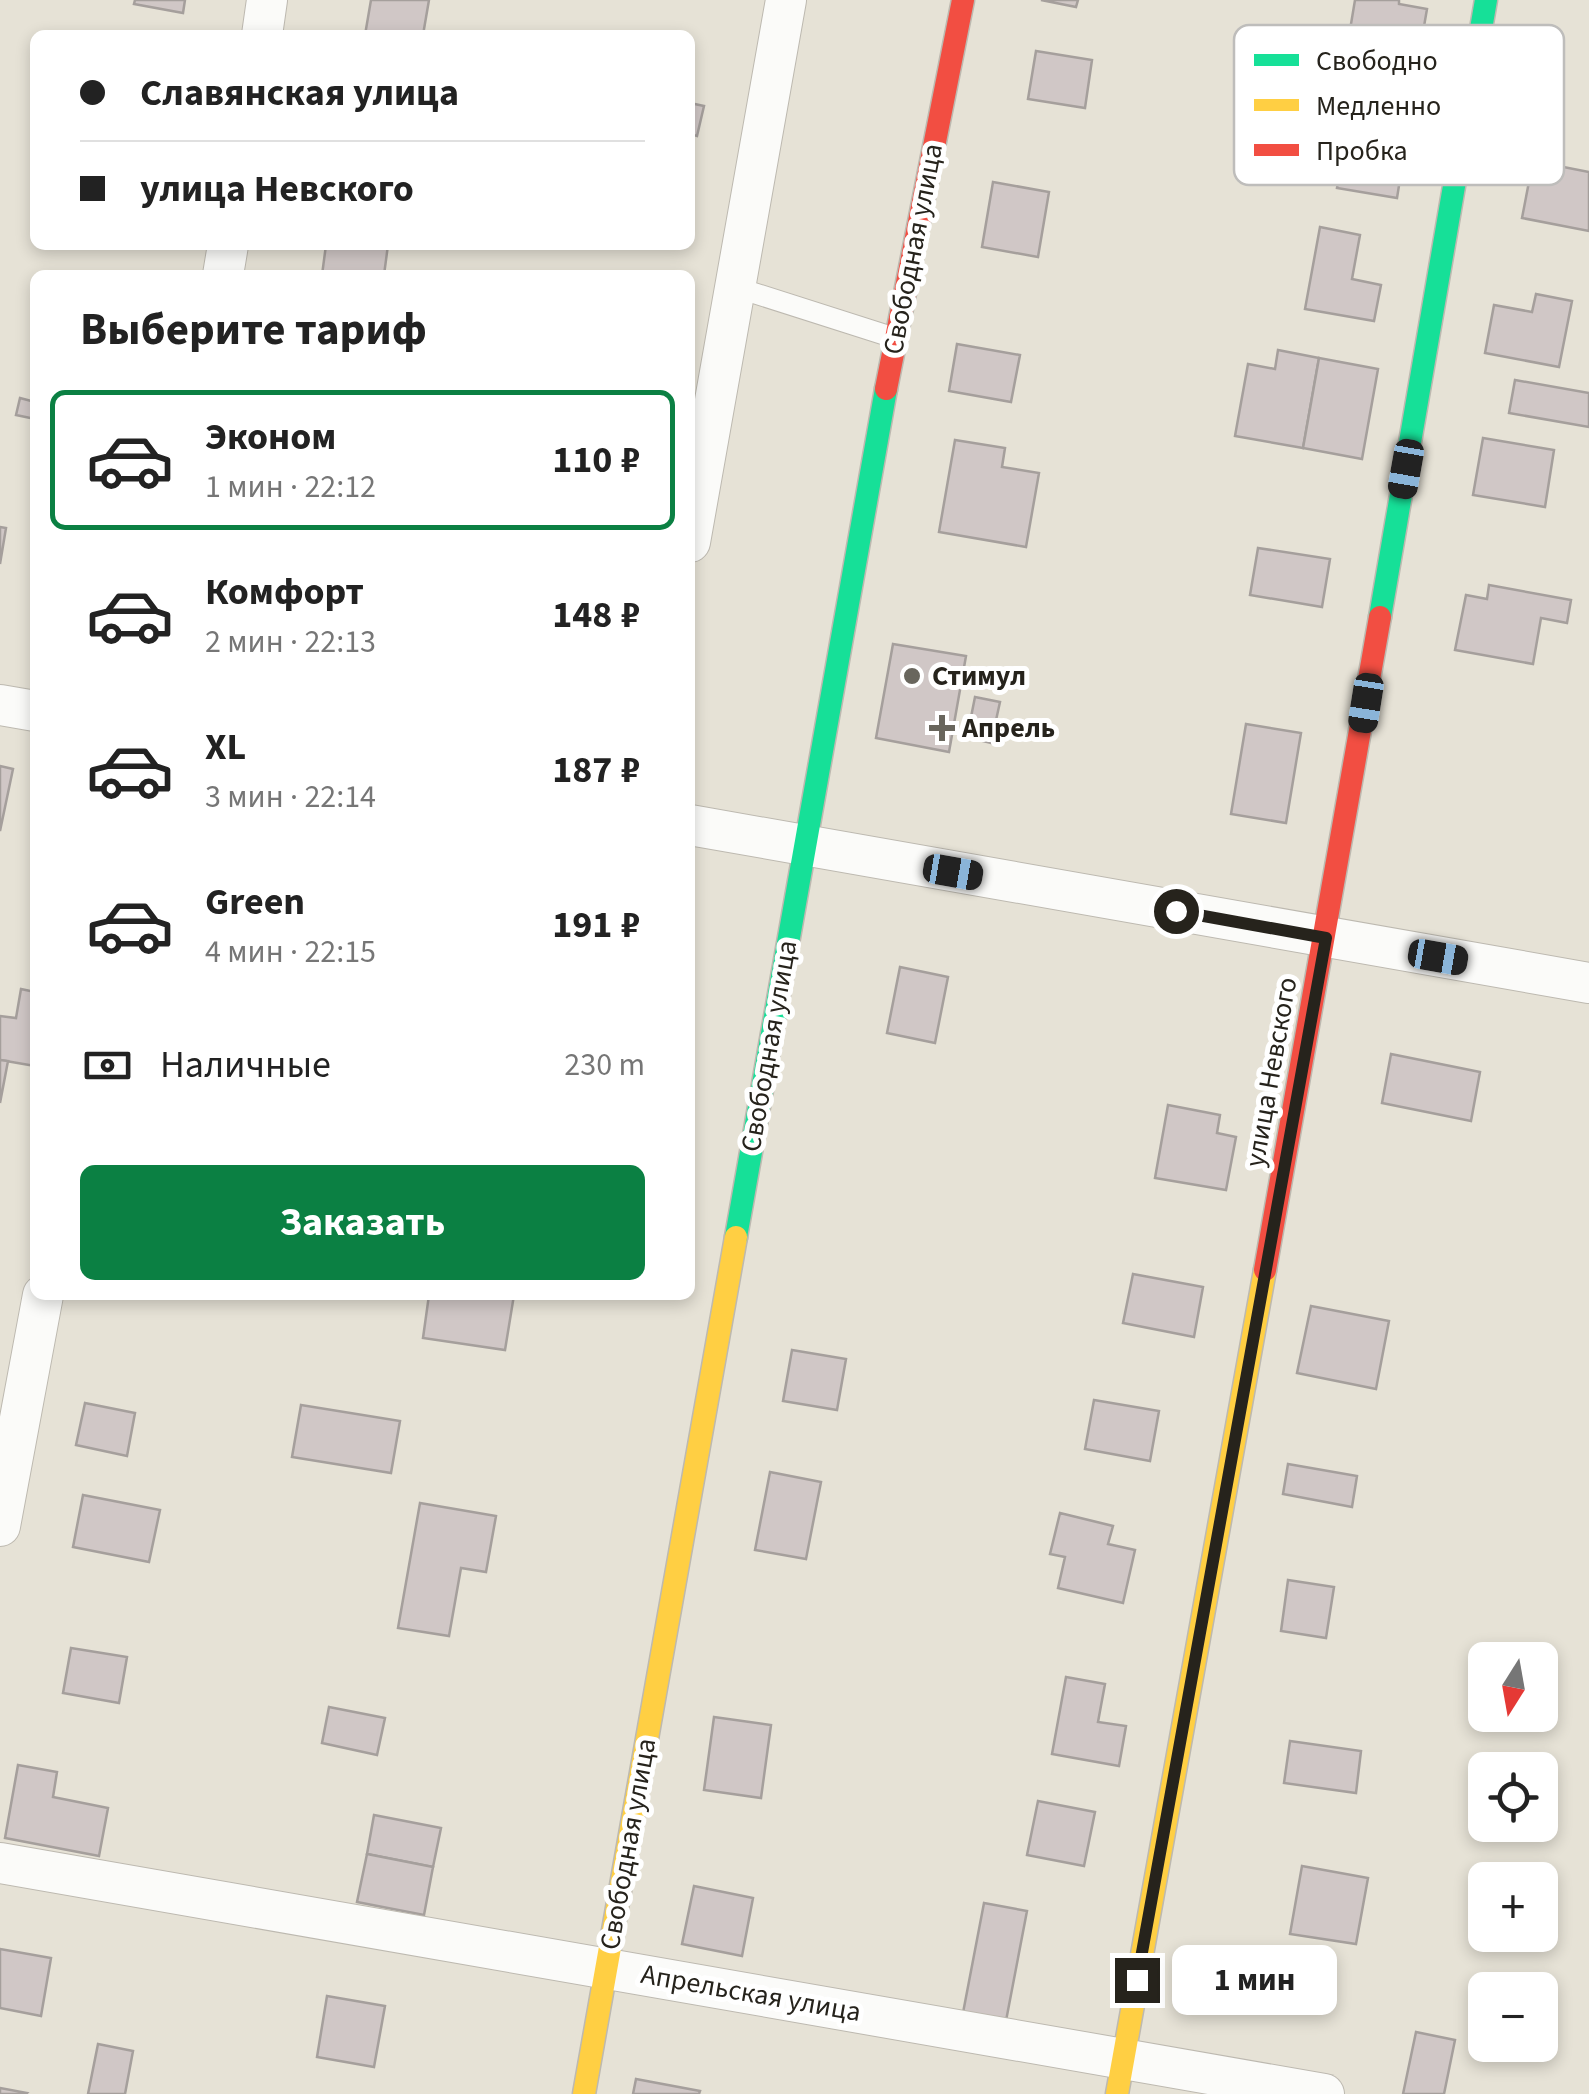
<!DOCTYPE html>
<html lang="ru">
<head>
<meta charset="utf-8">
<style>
  body { margin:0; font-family:"Source Sans 3",sans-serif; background:#f6f6f6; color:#222; height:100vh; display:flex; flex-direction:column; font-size:38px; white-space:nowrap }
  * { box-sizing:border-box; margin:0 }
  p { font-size:32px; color:#767676 }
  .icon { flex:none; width:55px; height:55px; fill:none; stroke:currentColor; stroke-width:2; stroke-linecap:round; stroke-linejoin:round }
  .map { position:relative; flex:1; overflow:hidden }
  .sheet { position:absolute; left:30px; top:270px; width:665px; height:1030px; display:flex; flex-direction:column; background:#fff; border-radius:15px; box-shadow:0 5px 15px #0003 }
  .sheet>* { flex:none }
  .top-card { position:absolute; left:30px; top:30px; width:665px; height:220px; border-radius:15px; box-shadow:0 5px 15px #0003; display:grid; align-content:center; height:220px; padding:0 50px; background:#fff }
  .needle { width:65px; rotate:191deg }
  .buttons { position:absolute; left:1468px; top:1642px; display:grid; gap:20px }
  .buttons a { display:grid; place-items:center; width:90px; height:90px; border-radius:15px; background:#fff; box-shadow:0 5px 15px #0003; font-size:50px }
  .end { position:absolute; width:45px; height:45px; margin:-22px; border:12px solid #26231c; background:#fff; box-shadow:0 0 0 5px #fff }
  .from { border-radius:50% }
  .bubble { position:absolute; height:70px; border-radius:15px; background:#fff; box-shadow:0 5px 15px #0003; font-size:32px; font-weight:700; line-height:70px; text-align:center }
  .car { position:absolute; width:30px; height:60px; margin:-30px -15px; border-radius:12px; box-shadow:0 0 8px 2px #0007; background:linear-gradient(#222 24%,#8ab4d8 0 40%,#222 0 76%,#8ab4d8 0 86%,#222 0) }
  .top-card b { display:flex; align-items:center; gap:35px; height:95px; font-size:38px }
  .top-card b+b { border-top:2px solid #e0e0e0 }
  .top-card i { width:25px; height:25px; background:#222 }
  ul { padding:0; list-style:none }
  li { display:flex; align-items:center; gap:30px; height:140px; margin:0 20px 15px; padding:0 30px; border:5px solid transparent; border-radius:15px }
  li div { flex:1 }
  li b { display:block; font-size:38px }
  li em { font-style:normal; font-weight:700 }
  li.on { border-color:#0b8043 }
  li>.icon { width:90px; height:90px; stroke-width:1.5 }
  h2 { padding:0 50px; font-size:45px; line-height:120px }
  .pay { display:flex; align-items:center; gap:25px; height:110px; padding:0 50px; font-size:38px }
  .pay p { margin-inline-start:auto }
  .action { display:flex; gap:20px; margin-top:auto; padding:20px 50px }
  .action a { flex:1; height:115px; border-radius:15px; background:#0b8043; color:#fff; font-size:40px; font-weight:700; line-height:115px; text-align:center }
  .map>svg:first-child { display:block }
</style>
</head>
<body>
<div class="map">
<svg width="1589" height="2094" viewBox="0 0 1589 2094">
  <rect width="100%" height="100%" fill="#e6e2d6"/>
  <!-- building -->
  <g fill="#d0c7c6" stroke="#a59f9c" stroke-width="2.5">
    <path d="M135,0H185L183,13L134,4Z"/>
    <path d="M371,0H429L423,35H365Z"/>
    <path d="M1041,0H1078L1076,7Z"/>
    <path d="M1355,0H1399V4L1427,9L1418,61L1347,48Z"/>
    <path d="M1036,51L1092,60L1085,108L1028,99Z"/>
    <path d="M690,103L704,106L697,136L690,134Z"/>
    <path d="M1345,138L1405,148L1397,198L1337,188Z"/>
    <path d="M1533,161L1589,172V231L1522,218Z"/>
    <path d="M993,182L1049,192L1038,257L982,247Z"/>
    <path d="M1320,227L1360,235L1352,279L1381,285L1374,321L1305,309Z"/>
    <path d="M326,245H388L384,275H322Z"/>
    <path d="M1536,294L1572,301L1559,367L1485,353L1494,305L1532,312Z"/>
    <path d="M957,344L1020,355L1011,402L949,391Z"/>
    <path d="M1278,350L1319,358L1303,448L1235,436L1248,364L1275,369Z"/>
    <path d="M1319,358L1378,369L1362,459L1303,448Z"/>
    <path d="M1515,380L1589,393V427L1509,413Z"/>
    <path d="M20,398L35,402V419L16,415Z"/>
    <path d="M1483,438L1554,450L1545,507L1473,495Z"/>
    <path d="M955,440L1005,448L1002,467L1039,473L1026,547L939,532Z"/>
    <path d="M0,527L6,528L0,564Z"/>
    <path d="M1258,548L1330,559L1322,607L1250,595Z"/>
    <path d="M1489,585L1571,600L1567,623L1541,618L1533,664L1455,650L1466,595L1487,599Z"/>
    <path d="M893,644L966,656L949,752L876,738Z"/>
    <path d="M975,697L1000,702L991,743L967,737Z"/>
    <path d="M1246,724L1301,733L1286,823L1231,814Z"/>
    <path d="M0,766L13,769L0,831Z"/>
    <path d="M900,967L948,977L935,1043L887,1033Z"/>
    <path d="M21,989L35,992V1066L0,1060V1016L16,1018Z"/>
    <path d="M1391,1054L1480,1072L1471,1121L1382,1103Z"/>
    <path d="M0,1060L8,1061L0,1103Z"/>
    <path d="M1168,1105L1220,1115L1217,1133L1236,1137L1226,1190L1155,1178Z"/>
    <path d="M1133,1274L1203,1287L1194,1337L1123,1323Z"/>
    <path d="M429,1295H514L505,1350L423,1338Z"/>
    <path d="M1311,1306L1389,1321L1376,1389L1297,1373Z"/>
    <path d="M792,1350L846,1359L837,1410L783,1401Z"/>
    <path d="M1094,1400L1159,1411L1150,1461L1085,1449Z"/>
    <path d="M85,1403L135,1413L127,1456L76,1445Z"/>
    <path d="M301,1405L400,1421L391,1473L292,1457Z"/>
    <path d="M1288,1464L1357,1476L1352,1507L1283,1494Z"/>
    <path d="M770,1472L821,1482L806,1559L755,1550Z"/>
    <path d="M83,1495L160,1510L149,1562L73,1547Z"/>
    <path d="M420,1503L496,1516L486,1572L461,1568L449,1636L398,1628Z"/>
    <path d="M1060,1513L1113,1526L1108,1544L1135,1550L1123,1603L1058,1588L1065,1557L1050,1554Z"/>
    <path d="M1288,1580L1334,1587L1326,1638L1281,1631Z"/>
    <path d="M71,1648L127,1657L119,1703L63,1693Z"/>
    <path d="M1066,1677L1105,1684L1098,1722L1126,1726L1119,1766L1052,1754Z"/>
    <path d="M329,1707L385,1718L377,1755L322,1743Z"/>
    <path d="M714,1717L771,1725L761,1798L704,1790Z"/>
    <path d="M1290,1741L1361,1751L1356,1793L1284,1783Z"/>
    <path d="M18,1765L57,1772L53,1797L108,1808L99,1856L5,1838Z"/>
    <path d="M1038,1801L1095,1812L1084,1866L1027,1855Z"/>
    <path d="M374,1815L441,1828L433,1867L367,1854Z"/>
    <path d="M367,1854L433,1867L424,1915L357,1902Z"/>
    <path d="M1302,1866L1368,1878L1356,1944L1290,1934Z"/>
    <path d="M694,1886L753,1898L742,1956L682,1944Z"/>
    <path d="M984,1903L1027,1911L1005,2026L962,2018Z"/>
    <path d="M0,1949L51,1958L41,2016L0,2008Z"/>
    <path d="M327,1996L385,2006L374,2067L317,2057Z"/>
    <path d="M1416,2032L1455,2040L1444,2094H1403Z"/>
    <path d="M98,2044L133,2051L125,2094H88Z"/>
    <path d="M636,2079L700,2091L699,2094H633Z"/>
    <path d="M0,2088L27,2093L26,2094H0Z"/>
  </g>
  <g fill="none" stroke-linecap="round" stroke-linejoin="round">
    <!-- lane casing -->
    <g stroke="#bdb9b0" stroke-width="22">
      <path id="lane" d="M735,287L895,338"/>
    </g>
    <!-- street casing -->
    <g stroke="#bdb9b0" stroke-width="42">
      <g id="street">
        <path d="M262,35L267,0"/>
        <path d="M223,275L228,245"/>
        <path d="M690,542L786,0"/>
        <path d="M0,705L35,711"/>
        <path d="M690,825L1589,983"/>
        <path d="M0,1526L43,1295"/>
        <path d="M0,1863L1324,2094"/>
      </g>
    </g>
    <!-- fast casing -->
    <g stroke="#bdb9b0" stroke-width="25">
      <g id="fast">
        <path d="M1380,617L1486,0"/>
        <path d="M736,1237L886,389"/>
      </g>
    </g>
    <!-- slow casing -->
    <g stroke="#bdb9b0" stroke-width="25">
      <g id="slow">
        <path d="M584,2094L736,1237"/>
        <path d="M1117,2094L1265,1270"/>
      </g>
    </g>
    <!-- jam casing -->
    <g stroke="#bdb9b0" stroke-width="25">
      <g id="jam">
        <path d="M886,389L963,0"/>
        <path d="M1265,1270L1380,617"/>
      </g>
    </g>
    <!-- lane -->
    <use href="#lane" stroke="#fbfbf9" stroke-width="20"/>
    <!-- street -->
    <use href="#street" stroke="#fbfbf9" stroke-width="40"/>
    <!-- fast -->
    <use href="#fast" stroke="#16e098" stroke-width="22"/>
    <!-- slow -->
    <use href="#slow" stroke="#ffcf43" stroke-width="22"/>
    <!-- jam -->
    <use href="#jam" stroke="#f24e42" stroke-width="22"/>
  </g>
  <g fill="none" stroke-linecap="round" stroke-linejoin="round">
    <!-- route -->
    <path stroke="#26231c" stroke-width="12" d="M1137,1980L1326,938L1176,911"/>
  </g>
  <!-- markers -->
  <g fill="#69665d" stroke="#fff" stroke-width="4">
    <circle cx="912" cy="676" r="10"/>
    <path d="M937 713h10v10h10v10h-10v10h-10v-10h-10v-10h10z"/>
  </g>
  <g text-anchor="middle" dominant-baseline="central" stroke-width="10" stroke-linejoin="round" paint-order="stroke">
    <!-- street labels -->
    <g font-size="28" fill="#26231c" stroke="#fff">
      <text transform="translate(913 249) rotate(-79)">Свободная улица</text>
      <text transform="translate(769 1046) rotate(-80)">Свободная улица</text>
      <text transform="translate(1271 1072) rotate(-80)">улица Невского</text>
      <text transform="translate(628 1844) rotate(-80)">Свободная улица</text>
      <text transform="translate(751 1993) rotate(10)">Апрельская улица</text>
    </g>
    <!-- poi labels -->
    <g font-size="28" font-weight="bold" fill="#26231c" stroke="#fff" text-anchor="start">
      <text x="932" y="676">Стимул</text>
      <text x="962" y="728">Апрель</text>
    </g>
  </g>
  <!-- legend -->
  <rect x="1234" y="25" width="330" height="160" rx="15" fill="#fff" stroke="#bebdbb" stroke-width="2.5"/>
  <rect x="1254" y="54" width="45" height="12" fill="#16e098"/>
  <rect x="1254" y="99" width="45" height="12" fill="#ffcf43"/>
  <rect x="1254" y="144" width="45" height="12" fill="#f24e42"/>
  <g font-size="28" fill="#26231c">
    <text x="1316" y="70">Свободно</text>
    <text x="1316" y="115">Медленно</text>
    <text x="1316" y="160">Пробка</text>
  </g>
</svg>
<div class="buttons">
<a><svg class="needle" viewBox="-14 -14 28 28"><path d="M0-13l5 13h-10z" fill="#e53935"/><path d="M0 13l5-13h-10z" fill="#767676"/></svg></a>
<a><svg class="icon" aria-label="locate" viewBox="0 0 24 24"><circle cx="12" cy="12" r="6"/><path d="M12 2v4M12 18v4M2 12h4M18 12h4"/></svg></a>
<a>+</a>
<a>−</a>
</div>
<i class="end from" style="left:1176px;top:911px"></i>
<i class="end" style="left:1137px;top:1980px"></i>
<div class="bubble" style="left:1172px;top:1945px;width:165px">1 мин</div>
<i class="car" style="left:1406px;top:469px;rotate:190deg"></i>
<i class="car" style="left:1366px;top:703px;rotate:189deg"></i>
<i class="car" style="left:953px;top:872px;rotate:100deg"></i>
<i class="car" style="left:1438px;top:957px;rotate:100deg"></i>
<div class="top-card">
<b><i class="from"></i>Славянская улица</b>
<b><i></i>улица Невского</b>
</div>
<section class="sheet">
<h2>Выберите тариф</h2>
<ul>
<li class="on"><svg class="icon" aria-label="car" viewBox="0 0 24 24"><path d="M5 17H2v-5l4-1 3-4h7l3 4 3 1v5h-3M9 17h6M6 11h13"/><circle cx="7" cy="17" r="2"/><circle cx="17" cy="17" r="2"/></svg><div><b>Эконом</b><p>1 мин · 22:12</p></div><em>110 ₽</em></li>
<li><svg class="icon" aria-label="car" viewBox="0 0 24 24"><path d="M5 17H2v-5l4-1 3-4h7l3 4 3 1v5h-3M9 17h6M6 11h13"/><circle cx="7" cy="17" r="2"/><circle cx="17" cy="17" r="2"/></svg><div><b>Комфорт</b><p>2 мин · 22:13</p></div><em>148 ₽</em></li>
<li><svg class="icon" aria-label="car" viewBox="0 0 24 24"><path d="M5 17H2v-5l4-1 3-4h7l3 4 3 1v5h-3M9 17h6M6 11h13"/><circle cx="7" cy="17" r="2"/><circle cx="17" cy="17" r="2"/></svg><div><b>XL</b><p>3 мин · 22:14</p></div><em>187 ₽</em></li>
<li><svg class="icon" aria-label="car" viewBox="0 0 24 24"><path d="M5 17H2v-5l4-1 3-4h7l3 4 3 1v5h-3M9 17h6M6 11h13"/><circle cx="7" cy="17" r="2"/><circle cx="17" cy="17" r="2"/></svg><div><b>Green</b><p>4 мин · 22:15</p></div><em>191 ₽</em></li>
</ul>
<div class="pay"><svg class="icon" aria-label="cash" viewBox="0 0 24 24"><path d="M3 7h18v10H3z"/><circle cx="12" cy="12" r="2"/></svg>Наличные<p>230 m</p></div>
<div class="action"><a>Заказать</a></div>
</section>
</div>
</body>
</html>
